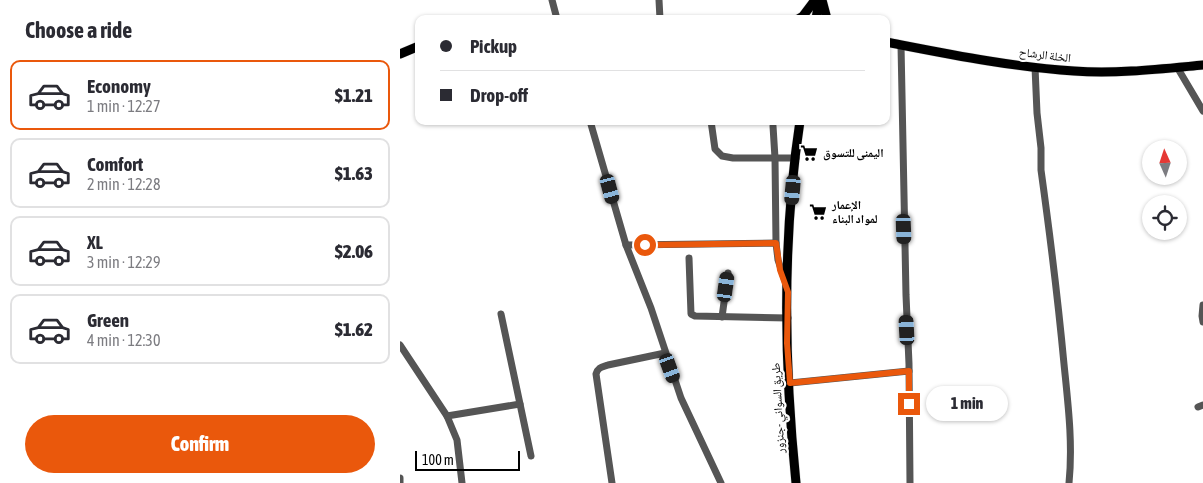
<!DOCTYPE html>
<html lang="en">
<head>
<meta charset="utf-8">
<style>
  body { margin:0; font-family:"Asap Condensed","Noto Naskh Arabic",sans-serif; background:#f2f2f3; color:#2b2b33; height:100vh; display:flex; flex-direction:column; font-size:19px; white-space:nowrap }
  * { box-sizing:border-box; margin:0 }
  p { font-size:16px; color:#7c7c81 }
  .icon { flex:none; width:28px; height:28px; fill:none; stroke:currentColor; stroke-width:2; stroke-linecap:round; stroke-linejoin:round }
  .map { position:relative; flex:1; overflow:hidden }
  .sheet { display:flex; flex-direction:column; background:#fff; width:400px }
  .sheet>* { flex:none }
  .top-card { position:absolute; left:15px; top:15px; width:475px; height:110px; border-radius:10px; box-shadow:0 1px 4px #0004; display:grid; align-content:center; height:110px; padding:0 25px; background:#fff }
  .needle { width:32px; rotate:357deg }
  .buttons { position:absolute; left:742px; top:140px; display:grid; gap:10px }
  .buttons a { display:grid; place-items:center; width:45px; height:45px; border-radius:50%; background:#fff; box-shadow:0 1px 4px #0004; font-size:25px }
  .scale { position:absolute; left:15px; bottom:12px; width:105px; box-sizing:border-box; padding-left:5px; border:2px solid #000; border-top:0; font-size:14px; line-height:18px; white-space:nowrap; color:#000; -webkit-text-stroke:4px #fff; paint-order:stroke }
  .end { position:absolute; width:22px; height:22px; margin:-11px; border:6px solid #ea580c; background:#fff; box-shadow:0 0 0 2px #fff }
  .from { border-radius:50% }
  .bubble { position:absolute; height:35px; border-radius:18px; background:#fff; box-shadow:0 1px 4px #0004; font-size:16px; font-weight:800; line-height:35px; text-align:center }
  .car { position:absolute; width:15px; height:30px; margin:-15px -8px; border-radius:6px; box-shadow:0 0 4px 1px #0007; background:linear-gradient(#222 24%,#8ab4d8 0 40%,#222 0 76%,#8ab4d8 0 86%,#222 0) }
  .top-card b { display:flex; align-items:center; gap:18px; height:48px; font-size:19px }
  .top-card b+b { border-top:1px solid #e1e1e2 }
  .top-card i { width:12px; height:12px; background:#2b2b33 }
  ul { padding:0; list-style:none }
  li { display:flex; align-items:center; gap:15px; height:70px; margin:0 10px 8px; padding:0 15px; border:2px solid #e1e1e2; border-radius:10px }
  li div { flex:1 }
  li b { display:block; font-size:19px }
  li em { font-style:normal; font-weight:800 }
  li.current { border-color:#ea580c }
  li>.icon { width:45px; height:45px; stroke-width:1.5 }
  h2 { padding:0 25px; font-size:22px; line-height:60px }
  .action { display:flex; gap:10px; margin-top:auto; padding:10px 25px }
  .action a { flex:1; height:58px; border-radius:30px; background:#ea580c; color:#fff; font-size:20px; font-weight:800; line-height:58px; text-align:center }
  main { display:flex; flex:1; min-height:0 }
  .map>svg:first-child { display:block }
</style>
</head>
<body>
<main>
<section class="sheet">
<h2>Choose a ride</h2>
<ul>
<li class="current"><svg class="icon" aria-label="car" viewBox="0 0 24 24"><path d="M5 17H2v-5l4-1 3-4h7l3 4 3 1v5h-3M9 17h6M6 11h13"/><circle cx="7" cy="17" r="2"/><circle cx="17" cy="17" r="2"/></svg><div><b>Economy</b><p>1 min · 12:27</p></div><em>$1.21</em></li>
<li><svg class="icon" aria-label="car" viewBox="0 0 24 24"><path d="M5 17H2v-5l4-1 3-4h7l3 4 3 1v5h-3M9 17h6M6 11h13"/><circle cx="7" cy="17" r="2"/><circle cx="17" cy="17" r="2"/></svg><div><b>Comfort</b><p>2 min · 12:28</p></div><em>$1.63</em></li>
<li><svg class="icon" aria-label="car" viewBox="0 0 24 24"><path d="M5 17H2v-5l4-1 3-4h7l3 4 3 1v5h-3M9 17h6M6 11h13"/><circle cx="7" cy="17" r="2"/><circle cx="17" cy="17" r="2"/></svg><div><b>XL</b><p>3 min · 12:29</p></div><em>$2.06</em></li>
<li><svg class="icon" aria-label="car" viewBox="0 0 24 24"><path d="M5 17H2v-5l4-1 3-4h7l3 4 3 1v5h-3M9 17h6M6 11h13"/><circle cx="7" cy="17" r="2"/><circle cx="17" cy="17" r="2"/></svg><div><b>Green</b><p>4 min · 12:30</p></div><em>$1.62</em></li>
</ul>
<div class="action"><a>Confirm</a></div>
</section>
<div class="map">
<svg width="803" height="483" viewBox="0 0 803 483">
  <rect width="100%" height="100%" fill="#fff"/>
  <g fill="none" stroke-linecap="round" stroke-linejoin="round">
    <!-- major casing -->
    <g stroke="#dbdbdb" stroke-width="10">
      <g id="major">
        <path d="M422,0L427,19"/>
        <path d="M398,19L403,16L415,0"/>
        <path d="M416,19L419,0"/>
        <path d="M486,42C548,54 611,67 674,71C717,74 760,69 803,65"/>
        <path d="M0,54L19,46"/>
        <path d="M396,483C384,365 382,239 400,121"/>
      </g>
    </g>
    <!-- minor -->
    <g stroke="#555" stroke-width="7">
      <path d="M152,0L157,19"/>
      <path d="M259,0L260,19"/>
      <path d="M501,45L506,295L509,364L510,483"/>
      <path d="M635,67L637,113L641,148V170C650,235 658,300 664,364C668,404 673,443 669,483"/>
      <path d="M777,67L803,111"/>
      <path d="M190,121L226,245L251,308L281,398L321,483"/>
      <path d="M311,121L315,149L322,156L333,158H396"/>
      <path d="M373,126L375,158L376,243"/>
      <path d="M226,245L376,243L378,260L386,284"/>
      <path d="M289,258L291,314L295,316L388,318"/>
      <path d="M803,305L802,316L803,322"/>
      <path d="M101,314L131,456"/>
      <path d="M322,317L328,273"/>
      <path d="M0,345L47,416L57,440L62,483"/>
      <path d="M390,383L509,371"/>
      <path d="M798,407L803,405"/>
      <path d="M47,416L120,404"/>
      <path d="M0,478V483"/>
      <path d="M212,483L196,374C198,367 202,367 208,365L265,353"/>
    </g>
    <!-- major -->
    <use href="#major" stroke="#000" stroke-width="9"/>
  </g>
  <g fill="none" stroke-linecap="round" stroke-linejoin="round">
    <!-- route -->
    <path stroke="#ea580c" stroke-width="6" d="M245,245L376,243L380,270L388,292L387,343L390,383L509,371V404"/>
  </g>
  <!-- icons -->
  <defs>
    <g id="supermarket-bare" transform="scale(1.35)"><path d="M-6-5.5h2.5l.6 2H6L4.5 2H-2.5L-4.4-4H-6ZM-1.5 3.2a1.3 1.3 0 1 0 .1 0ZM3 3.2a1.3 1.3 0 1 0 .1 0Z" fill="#000" stroke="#fff" stroke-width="2.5" paint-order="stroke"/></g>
  </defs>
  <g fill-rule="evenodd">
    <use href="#supermarket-bare" x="409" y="153"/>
    <use href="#supermarket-bare" x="418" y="212"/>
  </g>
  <g text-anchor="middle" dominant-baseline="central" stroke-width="4.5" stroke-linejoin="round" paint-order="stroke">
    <!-- street labels -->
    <g font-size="12" fill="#000" stroke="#fff">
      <text transform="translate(645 55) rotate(7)">الخلة الرشاح</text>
      <text transform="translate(378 408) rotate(-93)">طريق السواني -جنزور</text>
    </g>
    <!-- poi labels -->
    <g font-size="12" font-weight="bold" fill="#000" stroke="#fff" text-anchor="start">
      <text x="423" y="153">اليمنى للتسوق</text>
      <text x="432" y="205">الإعمار<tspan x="432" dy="14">لمواد البناء</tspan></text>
    </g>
  </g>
</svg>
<div class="buttons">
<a><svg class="needle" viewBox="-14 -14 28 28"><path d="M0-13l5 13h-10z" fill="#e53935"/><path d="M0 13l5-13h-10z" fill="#7c7c81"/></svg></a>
<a><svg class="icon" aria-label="locate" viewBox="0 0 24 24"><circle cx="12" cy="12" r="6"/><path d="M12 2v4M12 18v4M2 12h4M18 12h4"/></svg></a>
</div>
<div class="scale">100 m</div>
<i class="end from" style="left:245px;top:245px"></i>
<i class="end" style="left:509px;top:404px"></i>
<div class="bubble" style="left:526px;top:386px;width:82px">1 min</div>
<i class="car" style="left:210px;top:189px;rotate:165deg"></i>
<i class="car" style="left:393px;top:190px;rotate:185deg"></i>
<i class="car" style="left:504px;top:229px;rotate:178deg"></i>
<i class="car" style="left:326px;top:287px;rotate:8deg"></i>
<i class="car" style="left:507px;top:330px;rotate:357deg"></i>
<i class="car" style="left:270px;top:368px;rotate:160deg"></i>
<div class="top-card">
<b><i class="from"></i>Pickup</b>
<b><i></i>Drop-off</b>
</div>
</div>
</main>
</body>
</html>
